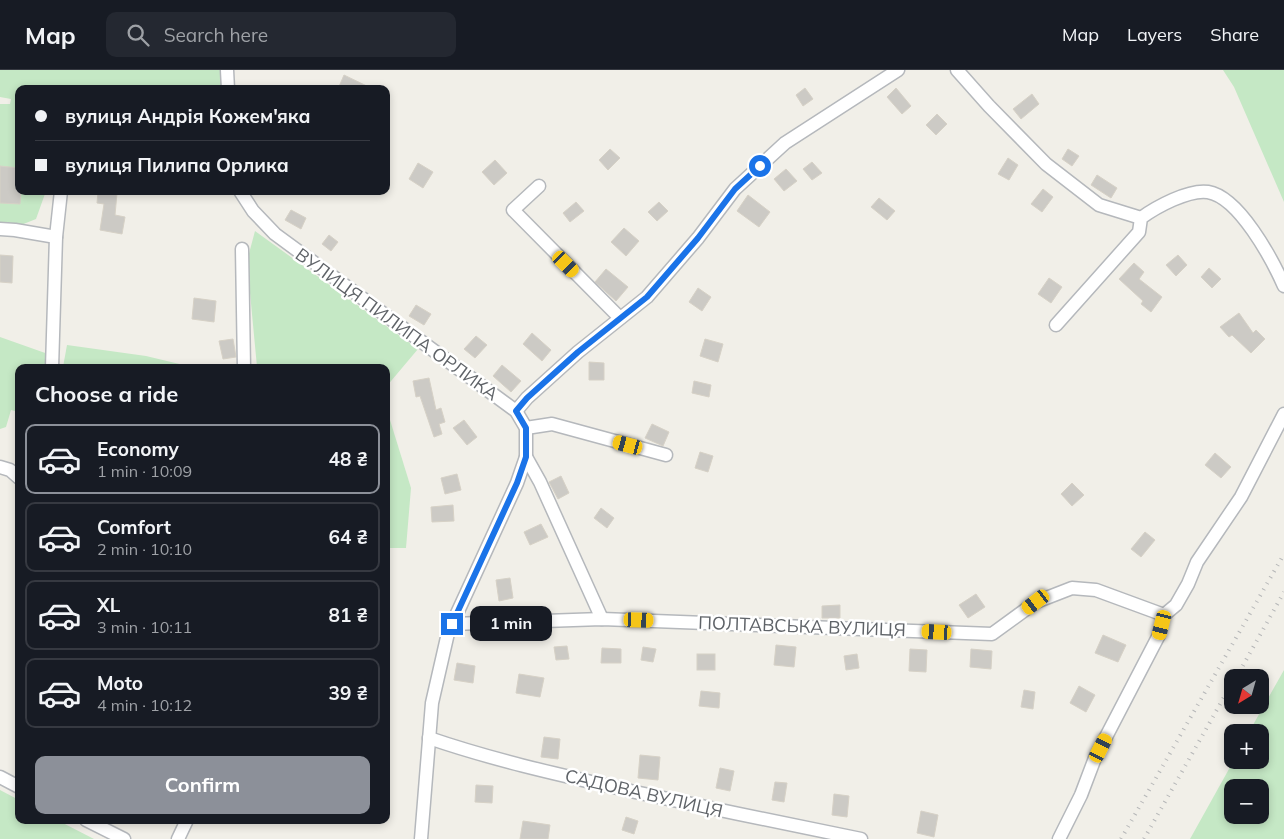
<!DOCTYPE html>
<html lang="en">
<head>
<meta charset="utf-8">
<style>
  body { margin:0; font-family:Mulish,sans-serif; background:#242831; color:#f1f3f6; height:100vh; display:flex; flex-direction:column; font-size:19px; white-space:nowrap }
  * { box-sizing:border-box; margin:0 }
  p { font-size:16px; color:#9ea1a6 }
  .icon { flex:none; width:28px; height:28px; fill:none; stroke:currentColor; stroke-width:2; stroke-linecap:round; stroke-linejoin:round }
  .map { position:relative; flex:1; overflow:hidden }
  .details { position:absolute; left:15px; top:294px; width:375px; height:460px; display:flex; flex-direction:column; background:#171b24; border-radius:10px; box-shadow:0 2px 8px #0003 }
  .details>* { flex:none }
  .top-card { position:absolute; left:15px; top:15px; width:375px; height:110px; border-radius:10px; box-shadow:0 2px 8px #0003; display:grid; align-content:center; height:110px; padding:0 20px; background:#171b24 }
  .needle { width:32px; rotate:217deg }
  .controls { position:absolute; left:1224px; top:599px; display:grid; gap:10px }
  .controls a { display:grid; place-items:center; width:45px; height:45px; border-radius:10px; background:#171b24; box-shadow:0 2px 8px #0003; font-size:25px }
  .end { position:absolute; width:22px; height:22px; margin:-11px; border:6px solid #1a73e8; background:#fff; box-shadow:0 0 0 2px #fff }
  .from { border-radius:50% }
  .bubble { position:absolute; height:35px; border-radius:10px; background:#171b24; box-shadow:0 2px 8px #0003; font-size:16px; font-weight:700; line-height:35px; text-align:center }
  .car { position:absolute; width:15px; height:30px; margin:-15px -8px; border-radius:6px; box-shadow:0 0 4px 1px #0007; background:linear-gradient(#f5c518 24%,#345 0 40%,#f5c518 0 76%,#345 0 86%,#f5c518 0) }
  .top-card b { display:flex; align-items:center; gap:18px; height:48px; font-size:19px }
  .top-card b+b { border-top:1px solid #363941 }
  .top-card i { width:12px; height:12px; background:#f1f3f6 }
  ul { padding:0; list-style:none }
  li { display:flex; align-items:center; gap:15px; height:70px; margin:0 10px 8px; padding:0 10px; border:2px solid #363941; border-radius:10px }
  li div { flex:1 }
  li b { display:block; font-size:19px }
  li em { font-style:normal; font-weight:700 }
  li.active { border-color:#8c9099 }
  li>.icon { width:45px; height:45px; stroke-width:1.5 }
  h2 { padding:0 20px; font-size:22px; line-height:60px }
  .button { display:flex; gap:10px; margin-top:auto; padding:10px 20px }
  .button a { flex:1; height:58px; border-radius:10px; background:#8c9099; color:#fff; font-size:20px; font-weight:700; line-height:58px; text-align:center }
  header { display:flex; align-items:center; gap:30px; box-sizing:border-box; height:70px; padding:0 25px; background:#171b24; border-bottom:1px solid #363941 }
  header strong { font-size:24px }
  nav { display:flex; gap:28px; margin-inline-start:auto; font-size:18px }
  .search { width:350px; height:45px; background:#242831; display:flex; align-items:center; gap:12px; box-sizing:border-box; padding:0 18px; border-radius:10px; color:#9ea1a6; font-size:19px }
  .map>svg:first-child { display:block }
</style>
</head>
<body>
<header>
<strong>Map</strong>
<div class="search"><svg class="icon" aria-label="search" viewBox="0 0 24 24"><circle cx="10" cy="10" r="6"/><path d="M15 15l6 6"/></svg>Search here</div>
<nav><a>Map</a><a>Layers</a><a>Share</a></nav>
</header>
<div class="map">
<svg width="1284" height="769" viewBox="0 0 1284 769">
  <rect width="100%" height="100%" fill="#f1efe8"/>
  <!-- green -->
  <g fill="#c5e8c5" fill-rule="evenodd">
    <path d="M0,0H221L222,19H19V121H46L36,149L21,155L0,154V34H10L11,29L0,27Z"/>
    <path d="M1223,0H1284V132L1234,17Z"/>
    <path d="M255,161L418,279L386,317V298L257,297L247,191Z"/>
    <path d="M0,267L48,284L46,297L19,298V342L11,340L6,357L0,359Z"/>
    <path d="M67,275L146,286L192,297H63Z"/>
    <path d="M386,337L411,418L406,478H386Z"/>
    <path d="M1284,600V769H1190L1234,690H1260V662H1249ZM1232,718H1260V745H1232Z"/>
    <path d="M0,720L19,730V750H57L94,769H0Z"/>
  </g>
  <!-- building -->
  <g fill="#cccac5" stroke="#d6d1c6">
    <path d="M344,5L373,19H338Z"/>
    <path d="M805,18L813,29L803,36L796,25Z"/>
    <path d="M896,18L911,36L902,44L887,27Z"/>
    <path d="M1032,24L1039,34L1021,49L1013,39Z"/>
    <path d="M937,44L947,54L936,65L926,55Z"/>
    <path d="M610,79L620,88L608,100L599,90Z"/>
    <path d="M1068,79L1079,86L1072,96L1062,89Z"/>
    <path d="M1008,88L1018,95L1009,110L998,104Z"/>
    <path d="M495,90L507,103L494,115L482,102Z"/>
    <path d="M812,92L822,103L812,110L803,99Z"/>
    <path d="M418,93L433,102L423,118L409,109Z"/>
    <path d="M0,96L19,98V121H21L20,134L0,133Z"/>
    <path d="M786,99L797,111L784,121L774,109Z"/>
    <path d="M1097,105L1117,118L1111,128L1091,115Z"/>
    <path d="M1043,119L1053,127L1042,142L1031,134Z"/>
    <path d="M98,122L117,123L115,145L125,147L122,164L100,160L104,134L97,133Z"/>
    <path d="M748,125L770,142L759,157L737,141Z"/>
    <path d="M879,128L895,141L887,150L871,137Z"/>
    <path d="M576,132L584,141L570,152L563,143Z"/>
    <path d="M659,132L668,141L657,151L648,142Z"/>
    <path d="M291,140L306,148L301,159L285,150Z"/>
    <path d="M624,158L639,171L626,186L611,172Z"/>
    <path d="M329,165L338,172L331,181L322,174Z"/>
    <path d="M0,185L13,186L12,213L0,212Z"/>
    <path d="M1178,185L1187,195L1176,206L1166,195Z"/>
    <path d="M1134,193L1144,202L1139,209L1162,227L1151,242L1141,234L1143,231L1119,209Z"/>
    <path d="M1209,198L1221,209L1212,218L1201,207Z"/>
    <path d="M606,199L628,217L616,231L595,212Z"/>
    <path d="M1049,208L1062,217L1051,233L1038,224Z"/>
    <path d="M698,218L711,227L702,241L689,232Z"/>
    <path d="M194,228L216,231L214,252L192,249Z"/>
    <path d="M416,235L431,244L424,255L409,246Z"/>
    <path d="M1239,243L1253,263L1256,260L1265,269L1251,283L1232,265L1229,267L1220,257Z"/>
    <path d="M532,263L551,280L542,291L523,274Z"/>
    <path d="M476,266L487,275L475,288L464,279Z"/>
    <path d="M233,269L236,287L223,289L219,271Z"/>
    <path d="M705,269L723,274L718,292L700,286Z"/>
    <path d="M589,292L604,293V310H589Z"/>
    <path d="M502,295L521,311L511,322L493,306Z"/>
    <path d="M429,308L436,340L441,338L445,352L439,354L442,364L434,367L420,326L416,327L413,311Z"/>
    <path d="M694,311L711,315L709,327L692,323Z"/>
    <path d="M464,350L477,367L467,375L453,358Z"/>
    <path d="M652,354L669,362L663,376L645,368Z"/>
    <path d="M700,382L713,386L708,402L695,398Z"/>
    <path d="M1215,383L1231,397L1221,408L1205,395Z"/>
    <path d="M457,404L461,420L445,424L441,408Z"/>
    <path d="M561,406L569,423L558,429L549,412Z"/>
    <path d="M1072,413L1084,425L1072,436L1061,424Z"/>
    <path d="M453,435L454,451L432,452L431,437Z"/>
    <path d="M601,438L614,448L607,458L594,448Z"/>
    <path d="M541,454L548,467L530,475L524,462Z"/>
    <path d="M1145,462L1155,470L1141,487L1131,479Z"/>
    <path d="M510,508L513,528L499,531L496,510Z"/>
    <path d="M976,524L985,537L968,548L959,535Z"/>
    <path d="M840,535V548H822V536Z"/>
    <path d="M1103,565L1126,575L1118,592L1095,583Z"/>
    <path d="M776,575L796,577L794,597L774,595Z"/>
    <path d="M567,576L569,589L556,590L554,577Z"/>
    <path d="M643,577L656,579L653,592L641,590Z"/>
    <path d="M602,578L621,579V593H601Z"/>
    <path d="M910,579L927,580L926,602L909,601Z"/>
    <path d="M971,579L992,581L991,599L970,597Z"/>
    <rect x="697" y="584" width="18" height="16"/>
    <path d="M857,584L859,598L846,600L844,586Z"/>
    <path d="M457,593L475,596L473,613L454,610Z"/>
    <path d="M519,604L544,608L540,627L516,623Z"/>
    <path d="M1079,616L1095,625L1086,642L1070,633Z"/>
    <path d="M1024,620L1035,622L1033,639L1021,637Z"/>
    <path d="M701,621L720,623L719,638L699,636Z"/>
    <path d="M544,667L560,669L558,689L541,687Z"/>
    <path d="M640,685L660,687L658,710L638,708Z"/>
    <path d="M720,698L734,701L730,721L716,718Z"/>
    <path d="M775,712L787,713L784,732L772,730Z"/>
    <path d="M476,715L493,716L492,733L475,732Z"/>
    <path d="M834,724L849,726L847,747L832,745Z"/>
    <path d="M921,741L938,745L934,767L917,763Z"/>
    <path d="M626,747L638,751L634,764L622,760Z"/>
    <path d="M523,751L550,755L548,769H520Z"/>
  </g>
  <g fill="none" stroke-linecap="round" stroke-linejoin="round">
    <!-- street casing -->
    <g stroke="#b5b8bc" stroke-width="15">
      <g id="street">
        <path d="M227,0L228,19"/>
        <path d="M957,0L989,36L1046,94L1099,135L1141,148"/>
        <path d="M539,116L513,140L620,248"/>
        <path d="M240,121L253,141L275,164L516,341L526,358V387L517,413L448,563L432,633L421,769"/>
        <path d="M0,159L15,160L56,167"/>
        <path d="M242,179L244,298"/>
        <path d="M1056,255L1139,162L1141,148C1156,137 1189,119 1208,122C1239,127 1272,189 1284,216"/>
        <path d="M52,298L56,167L61,121"/>
        <path d="M516,341L527,328L578,282L647,227L698,168L735,119L785,73L898,0"/>
        <path d="M526,358L552,354L666,385"/>
        <path d="M526,387L540,412L602,549"/>
        <path d="M0,397L10,400L19,408"/>
        <path d="M452,554L602,549L992,564L1036,532L1072,518L1096,520L1164,545"/>
        <path d="M429,668C496,691 565,706 635,722C710,738 786,754 861,769"/>
        <path d="M0,707L19,717"/>
        <path d="M86,750L124,769"/>
        <path d="M178,769L187,750"/>
        <path d="M1059,769L1081,725L1095,688L1159,565L1164,545L1176,535L1188,514L1197,492L1241,427L1284,344"/>
      </g>
    </g>
    <!-- street -->
    <use href="#street" stroke="#fff" stroke-width="12"/>
    <!-- rail -->
    <g stroke="#b6b7b8" stroke-width="4" stroke-dasharray="1 6" stroke-linecap="butt">
      <path d="M1236,608L1284,522"/>
      <path d="M1121,769L1284,484"/>
      <path d="M1144,769L1232,613"/>
    </g>
  </g>
  <g fill="none" stroke-linecap="round" stroke-linejoin="round">
    <!-- route -->
    <path stroke="#1a73e8" stroke-width="6" d="M452,554L517,413L526,387V358L516,341L527,328L578,282L647,227L698,168L735,119L760,96"/>
  </g>
  <g text-anchor="middle" dominant-baseline="central" stroke-width="5" stroke-linejoin="round" paint-order="stroke">
    <!-- street labels -->
    <g font-size="18" fill="#5f6368" stroke="#fff">
      <text transform="translate(397 254) rotate(36)">ВУЛИЦЯ ПИЛИПА ОРЛИКА</text>
      <text transform="translate(802 556) rotate(2)">ПОЛТАВСЬКА ВУЛИЦЯ</text>
      <text transform="translate(644 723) rotate(13)">САДОВА ВУЛИЦЯ</text>
    </g>
  </g>
</svg>
<div class="controls">
<a><svg class="needle" viewBox="-14 -14 28 28"><path d="M0-13l5 13h-10z" fill="#e53935"/><path d="M0 13l5-13h-10z" fill="#9ea1a6"/></svg></a>
<a>+</a>
<a>−</a>
</div>
<i class="end from" style="left:760px;top:96px"></i>
<i class="end" style="left:452px;top:554px"></i>
<div class="bubble" style="left:470px;top:536px;width:82px">1 min</div>
<i class="car" style="left:566px;top:194px;rotate:135deg"></i>
<i class="car" style="left:628px;top:375px;rotate:285deg"></i>
<i class="car" style="left:1036px;top:532px;rotate:233deg"></i>
<i class="car" style="left:639px;top:550px;rotate:92deg"></i>
<i class="car" style="left:1162px;top:555px;rotate:194deg"></i>
<i class="car" style="left:937px;top:562px;rotate:273deg"></i>
<i class="car" style="left:1101px;top:678px;rotate:27deg"></i>
<div class="top-card">
<b><i class="from"></i>вулиця Андрія Кожем'яка</b>
<b><i></i>вулиця Пилипа Орлика</b>
</div>
<section class="details">
<h2>Choose a ride</h2>
<ul>
<li class="active"><svg class="icon" aria-label="car" viewBox="0 0 24 24"><path d="M5 17H2v-5l4-1 3-4h7l3 4 3 1v5h-3M9 17h6M6 11h13"/><circle cx="7" cy="17" r="2"/><circle cx="17" cy="17" r="2"/></svg><div><b>Economy</b><p>1 min · 10:09</p></div><em>48 ₴</em></li>
<li><svg class="icon" aria-label="car" viewBox="0 0 24 24"><path d="M5 17H2v-5l4-1 3-4h7l3 4 3 1v5h-3M9 17h6M6 11h13"/><circle cx="7" cy="17" r="2"/><circle cx="17" cy="17" r="2"/></svg><div><b>Comfort</b><p>2 min · 10:10</p></div><em>64 ₴</em></li>
<li><svg class="icon" aria-label="car" viewBox="0 0 24 24"><path d="M5 17H2v-5l4-1 3-4h7l3 4 3 1v5h-3M9 17h6M6 11h13"/><circle cx="7" cy="17" r="2"/><circle cx="17" cy="17" r="2"/></svg><div><b>XL</b><p>3 min · 10:11</p></div><em>81 ₴</em></li>
<li><svg class="icon" aria-label="car" viewBox="0 0 24 24"><path d="M5 17H2v-5l4-1 3-4h7l3 4 3 1v5h-3M9 17h6M6 11h13"/><circle cx="7" cy="17" r="2"/><circle cx="17" cy="17" r="2"/></svg><div><b>Moto</b><p>4 min · 10:12</p></div><em>39 ₴</em></li>
</ul>
<div class="button"><a>Confirm</a></div>
</section>
</div>
</body>
</html>
